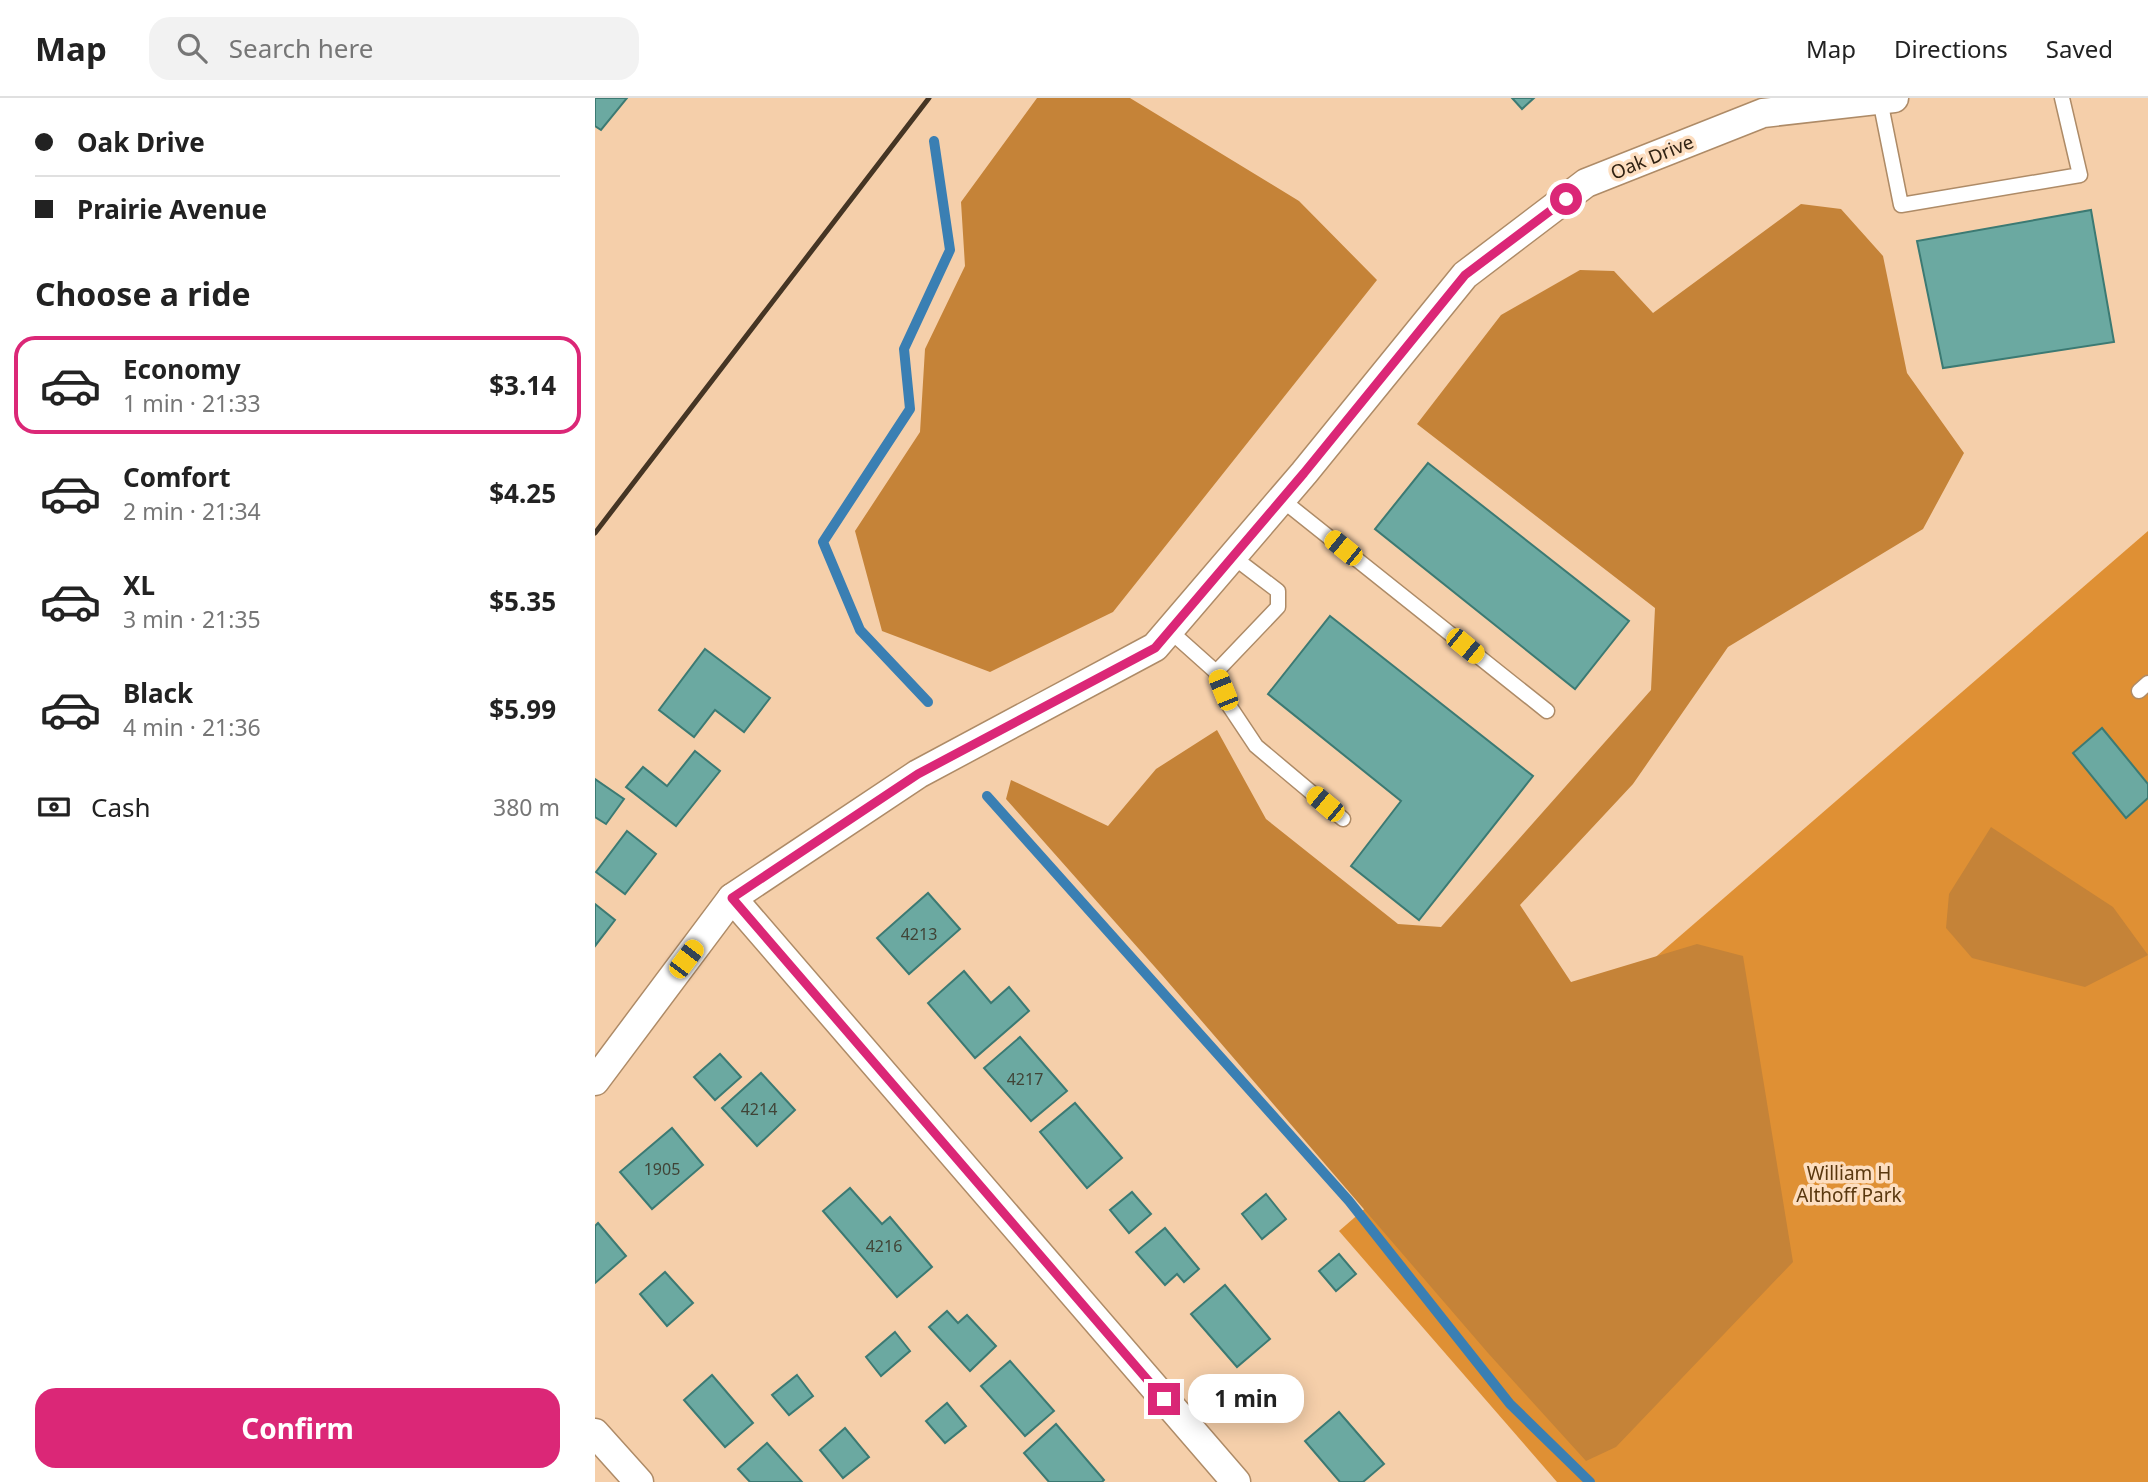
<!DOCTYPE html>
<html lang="en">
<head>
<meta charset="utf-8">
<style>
  body { margin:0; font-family:"Noto Sans",sans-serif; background:#f2f2f2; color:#222; height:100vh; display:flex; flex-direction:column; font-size:26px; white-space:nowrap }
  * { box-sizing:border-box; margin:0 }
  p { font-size:23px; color:#767676 }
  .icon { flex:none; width:38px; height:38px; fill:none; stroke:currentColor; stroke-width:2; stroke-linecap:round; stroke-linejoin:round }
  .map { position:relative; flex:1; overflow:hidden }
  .panel { display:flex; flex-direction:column; background:#fff; width:595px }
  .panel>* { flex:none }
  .guide { display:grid; align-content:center; height:154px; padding:0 35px; background:#fff }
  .end { position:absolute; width:32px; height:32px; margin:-16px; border:9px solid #db2777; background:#fff; box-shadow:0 0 0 4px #fff }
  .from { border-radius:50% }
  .bubble { position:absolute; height:49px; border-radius:21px; background:#fff; box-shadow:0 4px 18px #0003; font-size:23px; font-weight:700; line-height:49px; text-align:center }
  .car { position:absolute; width:21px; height:42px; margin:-21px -10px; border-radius:9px; box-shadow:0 0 5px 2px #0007; background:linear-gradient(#f5c518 24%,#345 0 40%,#f5c518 0 76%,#345 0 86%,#f5c518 0) }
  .guide b { display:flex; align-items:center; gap:24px; height:66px; font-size:26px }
  .guide b+b { border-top:2px solid #e0e0e0 }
  .guide i { width:18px; height:18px; background:#222 }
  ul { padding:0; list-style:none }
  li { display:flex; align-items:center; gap:21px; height:98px; margin:0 14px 10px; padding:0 21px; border:4px solid transparent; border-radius:21px }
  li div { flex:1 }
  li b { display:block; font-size:26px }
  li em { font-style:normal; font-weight:700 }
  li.current { border-color:#db2777 }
  li>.icon { width:63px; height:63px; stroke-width:1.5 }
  h2 { padding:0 35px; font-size:32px; line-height:84px }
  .pay { display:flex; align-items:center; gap:18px; height:77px; padding:0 35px; font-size:26px }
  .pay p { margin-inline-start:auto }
  .action { display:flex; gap:14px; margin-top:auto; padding:14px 35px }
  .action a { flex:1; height:80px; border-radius:21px; background:#db2777; color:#fff; font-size:28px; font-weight:700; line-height:80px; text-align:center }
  header { display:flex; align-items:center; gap:42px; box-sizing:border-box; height:98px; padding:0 35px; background:#fff; border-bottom:2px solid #e0e0e0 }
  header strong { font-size:33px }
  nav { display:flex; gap:38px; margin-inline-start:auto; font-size:24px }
  .search { width:490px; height:63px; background:#f2f2f2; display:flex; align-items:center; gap:18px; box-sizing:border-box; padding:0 24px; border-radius:21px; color:#767676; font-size:26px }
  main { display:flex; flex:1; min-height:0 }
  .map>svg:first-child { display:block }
</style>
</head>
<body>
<header>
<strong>Map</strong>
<div class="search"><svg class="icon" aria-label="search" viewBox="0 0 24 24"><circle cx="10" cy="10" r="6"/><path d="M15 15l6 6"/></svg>Search here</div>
<nav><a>Map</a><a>Directions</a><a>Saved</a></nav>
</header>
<main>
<section class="panel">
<div class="guide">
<b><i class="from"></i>Oak Drive</b>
<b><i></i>Prairie Avenue</b>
</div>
<h2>Choose a ride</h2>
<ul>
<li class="current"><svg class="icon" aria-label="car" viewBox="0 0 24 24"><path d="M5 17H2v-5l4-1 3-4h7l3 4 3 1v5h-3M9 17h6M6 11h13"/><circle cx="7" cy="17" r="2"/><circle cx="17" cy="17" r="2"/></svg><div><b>Economy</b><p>1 min · 21:33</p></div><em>$3.14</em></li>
<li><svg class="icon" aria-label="car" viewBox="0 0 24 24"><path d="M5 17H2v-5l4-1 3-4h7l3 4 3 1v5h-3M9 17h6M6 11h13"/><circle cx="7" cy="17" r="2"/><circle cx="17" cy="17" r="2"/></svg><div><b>Comfort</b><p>2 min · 21:34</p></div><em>$4.25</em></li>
<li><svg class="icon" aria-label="car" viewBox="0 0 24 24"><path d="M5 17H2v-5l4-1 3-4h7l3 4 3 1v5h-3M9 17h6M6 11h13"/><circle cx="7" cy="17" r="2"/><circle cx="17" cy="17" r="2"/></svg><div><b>XL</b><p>3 min · 21:35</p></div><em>$5.35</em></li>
<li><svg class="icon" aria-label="car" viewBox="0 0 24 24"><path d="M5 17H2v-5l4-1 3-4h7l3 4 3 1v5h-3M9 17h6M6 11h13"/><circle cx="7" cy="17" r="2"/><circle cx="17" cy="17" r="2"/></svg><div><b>Black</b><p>4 min · 21:36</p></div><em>$5.99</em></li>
</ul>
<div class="pay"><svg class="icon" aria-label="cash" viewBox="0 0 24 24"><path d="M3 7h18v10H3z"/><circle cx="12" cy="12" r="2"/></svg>Cash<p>380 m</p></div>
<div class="action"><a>Confirm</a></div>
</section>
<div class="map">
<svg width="1553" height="1384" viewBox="0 0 1553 1384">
  <rect width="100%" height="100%" fill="#f5cfaa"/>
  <!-- green -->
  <path fill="#df9034" d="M1553,433V1384H962L744,1133Z"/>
  <!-- forest -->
  <g fill="#c58338">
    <path d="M442,0H535L704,103L782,182L518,514L395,574L287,533L260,433L325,334L330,251L370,168L366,104Z"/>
    <path d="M1206,106L1246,111L1288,158L1312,275L1369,355L1328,431L1133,549L1038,686L925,807L976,884L1102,846L1148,858L1198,1164L1021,1349L991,1363L893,1255L567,877L411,701L416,682L513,728L561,671L622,632L671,721L803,826L846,829L1056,592L1060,510L822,326L906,217L985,172L1019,173L1058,215Z"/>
    <path d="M1396,729L1518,809L1553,857L1490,889L1377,860L1351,830L1354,796Z"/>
  </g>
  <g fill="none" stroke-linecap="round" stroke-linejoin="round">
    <!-- stream -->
    <g stroke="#3a7fb3" stroke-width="10">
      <path d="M333,604L265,532L228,444L315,311L309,251L355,152L339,43"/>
      <path d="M392,698L754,1103L915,1306L995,1384"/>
    </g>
  </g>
  <!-- building -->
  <g fill="#6ba9a1" stroke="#3c7a73" stroke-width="2">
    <path d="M0,0H32L6,32L0,28Z"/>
    <path d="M917,0H939L927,11Z"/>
    <path d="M1496,112L1519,244L1348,270L1322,143Z"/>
    <path d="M833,365L1034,523L980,591L780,431Z"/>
    <path d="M735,518L938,678L824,822L756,768L806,703L673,596Z"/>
    <path d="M110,551L175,600L149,634L120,612L99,639L64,612Z"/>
    <path d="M1507,630L1553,686V700L1531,720L1478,655Z"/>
    <path d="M100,653L125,673L81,728L31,689L48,669L72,688Z"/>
    <path d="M0,681L29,701L11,726L0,719Z"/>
    <path d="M32,733L61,756L30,796L1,774Z"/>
    <path d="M333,795L365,831L314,876L282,840Z"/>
    <path d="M0,806L20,822L0,848Z"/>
    <path d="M369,873L396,905L414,889L434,913L380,960L333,905Z"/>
    <path d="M425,939L472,993L436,1023L389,970Z"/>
    <path d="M125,956L146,979L120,1002L99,979Z"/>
    <path d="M166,975L200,1012L162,1048L127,1010Z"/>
    <path d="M480,1005L527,1060L492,1090L445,1034Z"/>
    <path d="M77,1030L108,1067L57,1111L25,1074Z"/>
    <path d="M255,1090L287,1126L295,1119L337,1169L302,1199L228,1113Z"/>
    <path d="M537,1094L556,1116L534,1135L515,1112Z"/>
    <path d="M671,1096L691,1121L667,1141L647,1116Z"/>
    <path d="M3,1125L31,1158L0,1185V1128Z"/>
    <path d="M570,1130L604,1171L589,1184L582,1176L570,1187L541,1154Z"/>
    <path d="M744,1156L761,1176L741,1193L724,1173Z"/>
    <path d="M70,1174L98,1205L72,1228L45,1196Z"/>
    <path d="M630,1187L675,1241L642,1269L596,1216Z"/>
    <path d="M352,1213L363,1225L372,1217L401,1248L375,1273L334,1229Z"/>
    <path d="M300,1234L315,1253L286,1278L271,1259Z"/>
    <path d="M415,1263L459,1313L430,1338L386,1288Z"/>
    <path d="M117,1277L158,1325L130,1349L89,1302Z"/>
    <path d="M202,1277L218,1298L194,1317L177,1297Z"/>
    <path d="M352,1305L371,1328L350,1345L331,1323Z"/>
    <path d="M744,1314L789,1366L768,1384H745L710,1343Z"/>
    <path d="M461,1326L509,1382L507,1384H454L429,1355Z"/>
    <path d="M250,1330L274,1359L248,1380L225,1352Z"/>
    <path d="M172,1345L207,1384H155L143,1371Z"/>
  </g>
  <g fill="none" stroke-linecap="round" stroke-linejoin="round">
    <!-- service casing -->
    <g stroke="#ae8b67" stroke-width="17">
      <g id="service">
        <path d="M1285,2L1306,107L1485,77L1467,0"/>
        <path d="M686,401L952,613"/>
        <path d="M574,532L621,574L635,609L661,648L748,721"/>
        <path d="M621,574L683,509V493L637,458"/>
        <path d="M1544,593L1553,585"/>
      </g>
    </g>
    <!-- minor casing -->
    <g stroke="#ae8b67" stroke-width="31">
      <g id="minor">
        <path d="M137,800L641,1384"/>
        <path d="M0,983L137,800L323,676L560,549L709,375L870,177L991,85L1168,15L1299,0"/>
        <path d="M0,1335L44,1384"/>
      </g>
    </g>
    <!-- service -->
    <use href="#service" stroke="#fff" stroke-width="14"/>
    <!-- minor -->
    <use href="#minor" stroke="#fff" stroke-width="28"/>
    <!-- rail -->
    <path stroke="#453524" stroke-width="5" d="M0,435L334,0"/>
  </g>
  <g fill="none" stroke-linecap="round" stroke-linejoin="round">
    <!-- route -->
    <path stroke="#db2777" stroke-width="9" d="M569,1301L137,800L323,676L560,550L709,375L870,177L971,101"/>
  </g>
  <g text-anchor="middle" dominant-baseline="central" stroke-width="7" stroke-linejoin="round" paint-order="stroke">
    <!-- number labels -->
    <g font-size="16" fill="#404437">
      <text x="324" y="836">4213</text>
      <text x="430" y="981">4217</text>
      <text x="164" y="1011">4214</text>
      <text x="67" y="1071">1905</text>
      <text x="289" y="1148">4216</text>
    </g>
    <!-- street labels -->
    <g font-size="19" fill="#312314" stroke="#fddec0">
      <text transform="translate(1057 59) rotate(-22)">Oak Drive</text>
    </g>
    <!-- park labels -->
    <g font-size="19" fill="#59370e" stroke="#fddec0">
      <text x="1254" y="1075">William H<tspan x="1254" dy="22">Althoff Park</tspan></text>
    </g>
  </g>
</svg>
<i class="end from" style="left:971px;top:101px"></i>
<i class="end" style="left:569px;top:1301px"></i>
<div class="bubble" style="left:593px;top:1276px;width:116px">1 min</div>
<i class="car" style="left:748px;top:450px;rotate:309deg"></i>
<i class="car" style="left:870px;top:548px;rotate:129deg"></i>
<i class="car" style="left:628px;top:592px;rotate:338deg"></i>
<i class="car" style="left:730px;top:706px;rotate:310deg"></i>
<i class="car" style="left:91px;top:861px;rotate:37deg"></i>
</div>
</main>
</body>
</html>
